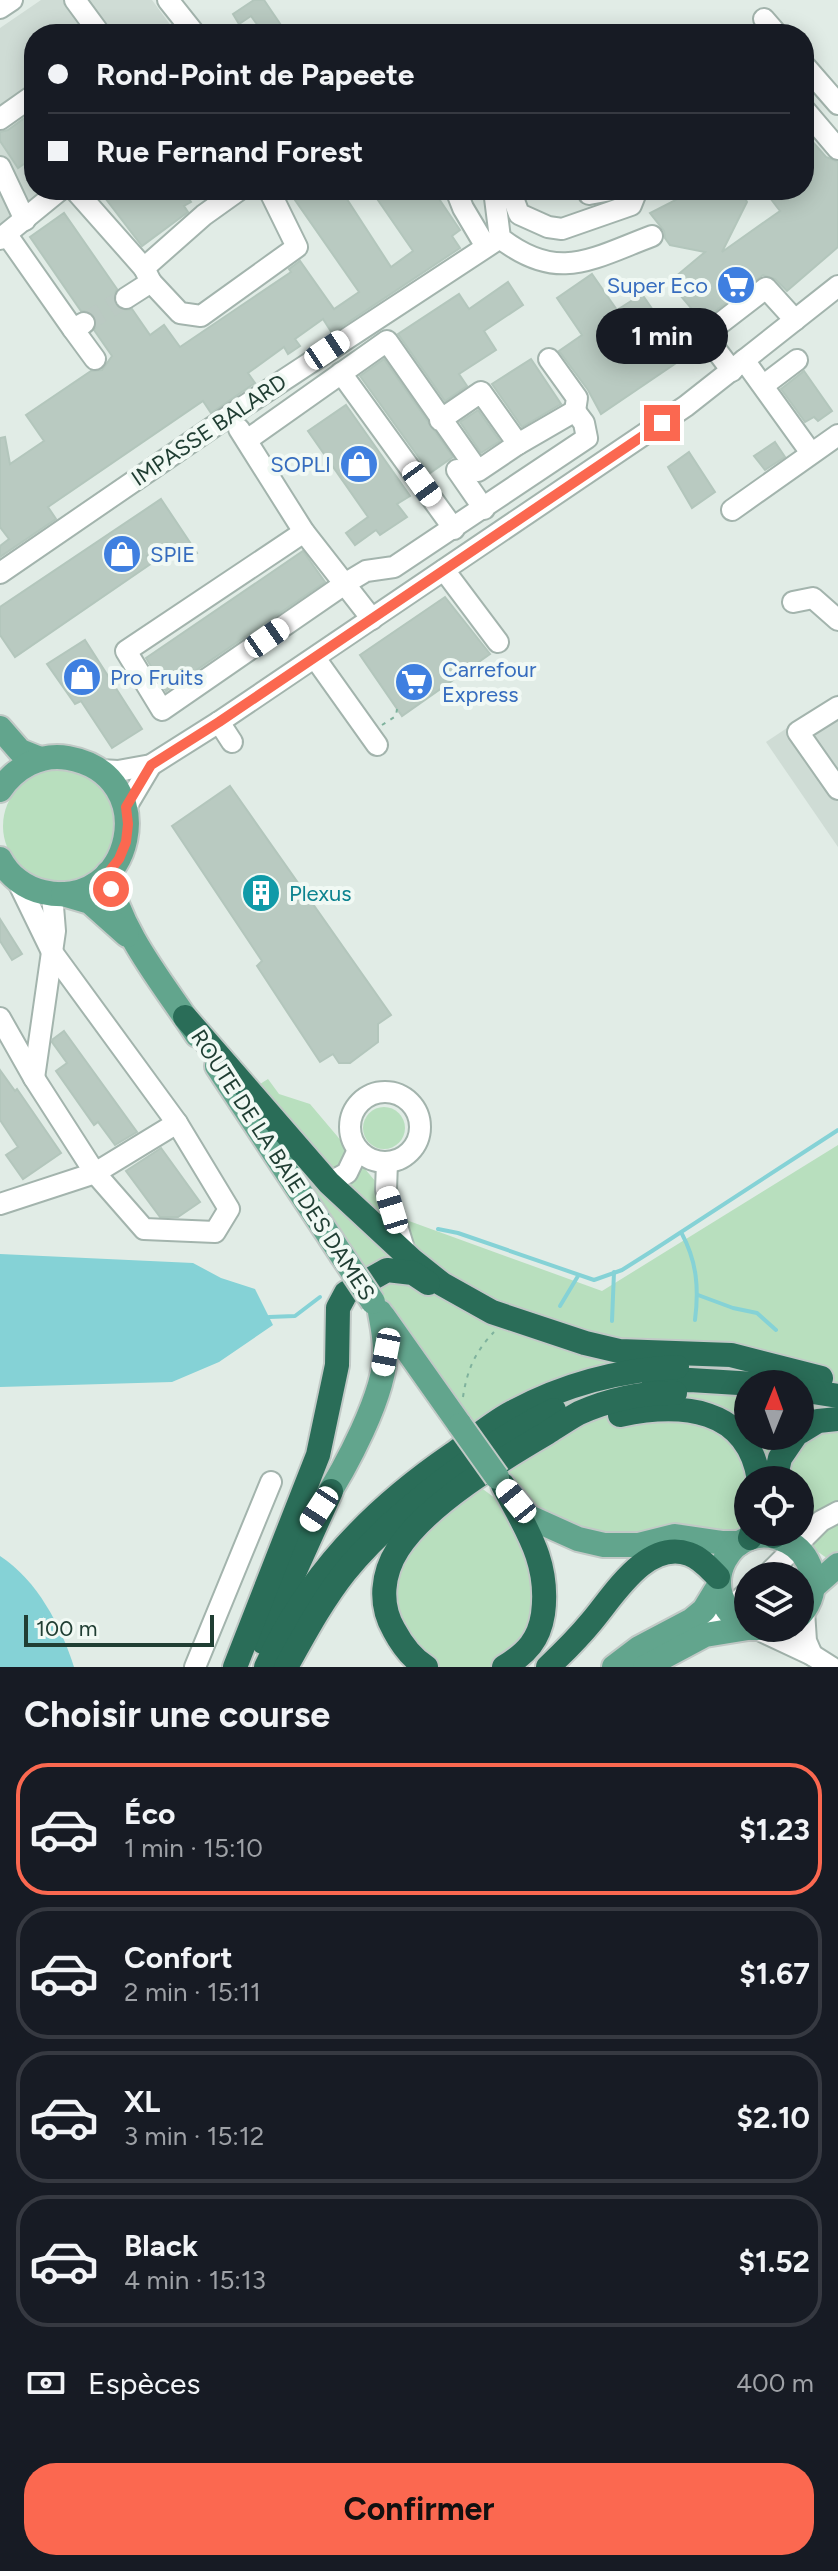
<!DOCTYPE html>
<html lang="fr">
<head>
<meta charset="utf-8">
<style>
  body { margin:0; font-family:Figtree,sans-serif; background:#242831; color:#f1f3f6; height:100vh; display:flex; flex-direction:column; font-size:30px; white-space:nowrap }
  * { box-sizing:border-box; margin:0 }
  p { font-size:26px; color:#9ea1a6 }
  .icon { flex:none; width:44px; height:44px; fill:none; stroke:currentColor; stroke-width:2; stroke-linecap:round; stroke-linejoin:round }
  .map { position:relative; height:1667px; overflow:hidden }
  .drawer { display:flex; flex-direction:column; background:#171b24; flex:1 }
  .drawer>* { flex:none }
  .guide { position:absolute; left:24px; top:24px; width:790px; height:176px; border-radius:32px; box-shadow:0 4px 20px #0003; display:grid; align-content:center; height:176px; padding:0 24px; background:#171b24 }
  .needle { width:52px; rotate:1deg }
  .tools { position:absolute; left:734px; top:1370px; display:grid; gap:16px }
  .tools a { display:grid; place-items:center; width:80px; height:80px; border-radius:50%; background:#171b24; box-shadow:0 4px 20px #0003; font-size:40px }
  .scale { position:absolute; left:24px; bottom:20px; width:190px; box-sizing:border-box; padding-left:8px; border:4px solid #203e33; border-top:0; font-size:22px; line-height:28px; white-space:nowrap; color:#203e33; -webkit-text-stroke:6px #f1f9f4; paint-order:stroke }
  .end { position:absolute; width:36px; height:36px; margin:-18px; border:10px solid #fb6850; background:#fff; box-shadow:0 0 0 4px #fff }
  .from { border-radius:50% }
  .bubble { position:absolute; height:56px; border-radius:28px; background:#171b24; box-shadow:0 4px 20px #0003; font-size:26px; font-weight:700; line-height:56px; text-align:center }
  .car { position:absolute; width:24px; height:48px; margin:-24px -12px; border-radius:10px; box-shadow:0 0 6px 2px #0007; background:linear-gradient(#fff 24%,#345 0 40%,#fff 0 76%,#345 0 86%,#fff 0) }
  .guide b { display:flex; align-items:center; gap:28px; height:76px; font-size:30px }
  .guide b+b { border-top:2px solid #363941 }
  .guide i { width:20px; height:20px; background:#f1f3f6 }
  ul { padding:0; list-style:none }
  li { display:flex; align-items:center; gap:24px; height:132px; margin:0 16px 12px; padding:0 8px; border:4px solid #363941; border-radius:32px }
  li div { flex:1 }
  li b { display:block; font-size:30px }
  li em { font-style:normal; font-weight:700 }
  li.current { border-color:#fb6850 }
  li>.icon { width:72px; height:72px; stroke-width:1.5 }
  h2 { padding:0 24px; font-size:36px; line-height:96px }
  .pay { display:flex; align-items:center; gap:20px; height:88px; padding:0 24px; font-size:30px }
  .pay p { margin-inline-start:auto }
  .cta { display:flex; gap:16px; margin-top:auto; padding:16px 24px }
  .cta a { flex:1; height:92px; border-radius:32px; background:#fb6850; color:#111; font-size:32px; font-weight:700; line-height:92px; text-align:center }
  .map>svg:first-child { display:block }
</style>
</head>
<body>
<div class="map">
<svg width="838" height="1667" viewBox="0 0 838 1667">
  <rect width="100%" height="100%" fill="#e1ece6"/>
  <!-- built -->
  <g fill="#cfdcd5">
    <path d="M41,0H152L177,34H34V190H50L0,229V28Z"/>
    <path d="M838,694V847L766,742Z"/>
  </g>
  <!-- green -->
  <g fill="#b8dfbe" fill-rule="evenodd">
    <circle cx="59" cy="826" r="56"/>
    <path d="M268,1079L279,1094L310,1104L409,1221L602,1291L838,1145V1566L790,1532H800V1480H748V1531L628,1538L595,1534L542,1513L511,1484L416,1350L244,1094ZM748,1384H800V1436H748Z"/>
    <circle cx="384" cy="1128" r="21"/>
    <path d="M472,1481L519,1516L541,1624L504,1667H426L400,1642L387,1572Z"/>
  </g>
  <!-- water -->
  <g fill="#85d2d6">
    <path d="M0,1254L193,1263L221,1278L255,1289L273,1325L219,1362L172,1382L0,1387Z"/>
    <path d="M0,1556C37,1580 61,1626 74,1667H0Z"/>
  </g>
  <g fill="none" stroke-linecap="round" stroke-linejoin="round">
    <!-- stream -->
    <g stroke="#85d2d6" stroke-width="4">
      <path d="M438,1229L458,1233L594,1280L622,1270L652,1251L838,1130"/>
      <path d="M682,1234C697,1262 699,1289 695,1320"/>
      <path d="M698,1295L733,1308L757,1313L776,1330"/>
      <path d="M560,1306L578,1276"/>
      <path d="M269,1317L295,1316L320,1297"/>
      <path d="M612,1321L614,1272"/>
    </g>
  </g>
  <!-- building -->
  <g fill="#b9cac1" stroke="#b3c6bc" stroke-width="2">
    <path d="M254,0H264L287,34H264L251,16L239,24L233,14Z"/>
    <path d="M34,111V157L18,168L0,141V132L8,130Z"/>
    <path d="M804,132L826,157L838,162V247L787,291L775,279L763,275L702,321L669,282L705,252L670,245L665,238L664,231L650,213L695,190H741L747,202L722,252L780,211L764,190H804Z"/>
    <path d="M99,190H183L191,202L184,206L188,212L142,246Z"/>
    <path d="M288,190H341L391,267L413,251L371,190H433L460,230L452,236L460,248L332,333L323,319L295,339L300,346L288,354L284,347L248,373L255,383L211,413L203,401L48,507L56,519L0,557V546L9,539L0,527V438L5,437L10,464L41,443L44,441L26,415L91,371L102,370L112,356L94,330L97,324L95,316L90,312L81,311L30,237L64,213L117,289L113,298L116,306L121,310L132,309L150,335L164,325L180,347L291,272L289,269L300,261L334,309L359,292Z"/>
    <path d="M592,274L617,310L642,294L685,357L601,414L588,390L559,351L582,335L557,298Z"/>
    <path d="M508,282L523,305L484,331L496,350L459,374L467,386L445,401L398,334L459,294L469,309Z"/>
    <path d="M384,359L453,457L430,473L360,376Z"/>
    <path d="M531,359L561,404L522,427L492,384Z"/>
    <path d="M804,371L832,411L818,421L814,417L805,422L781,389Z"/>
    <path d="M346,405L410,496L397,504L407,517L380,535L376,530L355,545L346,533L368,517L308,431Z"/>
    <path d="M478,410L500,441L481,453L460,422Z"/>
    <path d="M775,442L785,457L765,470L754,456Z"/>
    <path d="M689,452L715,492L692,508L668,467Z"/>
    <path d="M161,499L197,553L180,564L167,543L147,556L152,563L15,657L0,635V607Z"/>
    <path d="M303,551L325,582L166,691L146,658Z"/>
    <path d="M445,597L490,654L402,716L360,655Z"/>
    <path d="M85,640L142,729L112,748L81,701L75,704L47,664Z"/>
    <path d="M230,786L391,1015L378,1024V1042L350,1063H339L333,1054L320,1062L257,966L262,961L172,826Z"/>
    <path d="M0,919L22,954L12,960L0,941Z"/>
    <path d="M64,1031L137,1132L115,1145L98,1122L94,1125L56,1071L67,1063L52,1042L53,1039Z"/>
    <path d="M0,1070L15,1091L17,1089L61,1153L23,1179L6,1155L18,1147L0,1120Z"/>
    <path d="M161,1148L200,1202L178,1217H160L126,1171Z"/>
  </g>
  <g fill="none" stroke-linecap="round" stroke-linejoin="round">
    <!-- minor-tunnel -->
    <path stroke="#bac9c2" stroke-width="20" stroke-dasharray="20 10" stroke-linecap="butt" d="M84,323L126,298"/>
    <!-- minor casing -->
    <g stroke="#a3b4ad" stroke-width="24">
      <g id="minor">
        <path d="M75,0L100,34"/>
        <path d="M168,0L195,34"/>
        <path d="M0,8L12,0"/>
        <path d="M764,19L777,34"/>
        <path d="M804,65L838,104"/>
        <path d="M804,109L838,149"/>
        <path d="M0,119L34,95"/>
        <path d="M0,167L25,220"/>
        <path d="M75,190L144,268L204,215L239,190"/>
        <path d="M456,190L463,208L485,245"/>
        <path d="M494,190L500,238C558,283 591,259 652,236"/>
        <path d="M510,190L519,214L548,227L562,229L631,205L637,190"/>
        <path d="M589,194L611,190"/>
        <path d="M7,235L73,329L84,323"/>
        <path d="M0,239L60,190"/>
        <path d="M144,268L151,282L180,313L201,316L297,247L269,190"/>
        <path d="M126,298L151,282"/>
        <path d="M73,329L95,359"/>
        <path d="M549,359L577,398L575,411"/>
        <path d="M744,360L811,453"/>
        <path d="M732,371L705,335L766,288L795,320"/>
        <path d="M341,373L454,529"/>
        <path d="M764,385L797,360"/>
        <path d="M440,420L481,392L518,444"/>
        <path d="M239,429L304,532L372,619"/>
        <path d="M247,440L387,341L478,471L518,444L575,411L584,423L587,438L394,567L366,571L346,583L162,710L126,651L304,532"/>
        <path d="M457,470L484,509"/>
        <path d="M732,510L838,435"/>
        <path d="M444,570L498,642"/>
        <path d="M0,573L229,416L500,238"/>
        <path d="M793,602L813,598L838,620"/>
        <path d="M315,658L377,745"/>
        <path d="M838,707L798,732L838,789"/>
        <path d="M219,722L232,742"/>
        <path d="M100,770L118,771L151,765L219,722L686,406L838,286"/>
        <path d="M126,807L151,765"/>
        <path d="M0,1018L34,1078L95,1173L144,1229L215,1232L229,1209L177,1123L52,952L17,880"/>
        <path d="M34,1078L55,931L52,894"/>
        <circle cx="385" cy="1127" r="35"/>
        <path d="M387,1162L386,1190L405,1252"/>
        <path d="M329,1183L347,1173L358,1150"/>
        <path d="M0,1204L95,1173L177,1123"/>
        <path d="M766,1576L821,1521L838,1512"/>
        <path d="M804,1611L806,1641L812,1655"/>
        <path d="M759,1630L812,1655L831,1667"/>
        <path d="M685,1634L727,1611L748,1592"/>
        <path d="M195,1667L271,1482"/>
      </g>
    </g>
    <!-- major casing -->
    <g stroke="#c1c9c6" stroke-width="28">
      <g id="major">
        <path d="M0,728L20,751L40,759"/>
        <path d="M0,790C15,768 40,753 68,758C164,775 133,913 43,892C25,888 9,876 0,859"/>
        <path d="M108,873C120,934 164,984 197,1035"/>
        <path d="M63,894L90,902L127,935"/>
        <path d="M217,1066L341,1254"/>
        <path d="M383,1316L460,1425"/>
        <path d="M512,1496L529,1517L578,1539L604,1545H639L675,1536L723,1543H740"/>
        <path d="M320,1507C344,1471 387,1392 385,1350C385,1337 382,1324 380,1312"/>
        <path d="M813,1587L838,1565"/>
        <path d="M748,1627C687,1593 733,1512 788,1542C800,1548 807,1557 811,1570C816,1586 811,1603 800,1615"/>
        <path d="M752,1628H779"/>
        <path d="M614,1667L639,1648L692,1620L704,1610L718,1587"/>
        <path d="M645,1667L705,1635L748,1628"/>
      </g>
    </g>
    <!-- highway casing -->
    <g stroke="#c1c9c6" stroke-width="28">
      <g id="highway">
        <path d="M185,1017L329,1183L413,1261L442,1284L492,1312L585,1343L619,1351L731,1355L821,1378"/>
        <path d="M654,1382L690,1380L755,1384"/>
        <path d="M800,1390L838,1396"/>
        <path d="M620,1415C681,1402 748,1407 759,1480"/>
        <path d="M800,1432L818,1421L838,1419"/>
        <path d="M775,1480L780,1458L795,1436"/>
        <path d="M503,1485C526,1529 550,1562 543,1614C539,1640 527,1653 504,1667"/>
        <path d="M774,1536L775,1532"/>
        <path d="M750,1538L752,1532"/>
        <path d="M263,1642L331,1491"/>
        <path d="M235,1667L318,1455L337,1365L338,1308L346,1293L387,1270L413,1273L428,1283"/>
        <path d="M266,1667C308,1576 371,1510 453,1454C472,1440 492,1423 513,1412C563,1385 620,1370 677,1367"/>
        <path d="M286,1667C304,1635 322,1601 345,1572C392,1514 486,1443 554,1410"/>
        <path d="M426,1667C411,1658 402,1645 394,1630C379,1604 382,1574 398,1549C427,1504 501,1460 547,1433C558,1426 568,1419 579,1413C608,1400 643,1392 675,1393"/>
        <path d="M548,1667C564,1652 578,1638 592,1621C614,1595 647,1539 689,1554C701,1558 710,1569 718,1577"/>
      </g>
    </g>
    <!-- path -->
    <g stroke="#7fb29d" stroke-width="2" stroke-dasharray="4 6" stroke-linecap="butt">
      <path d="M382,725L396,716L397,709"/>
      <path d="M463,1397C467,1370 475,1352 494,1332"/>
    </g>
    <!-- minor -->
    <use href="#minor" stroke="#fff" stroke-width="20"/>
    <!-- major -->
    <use href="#major" stroke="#62a58d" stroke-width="24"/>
    <!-- highway -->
    <use href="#highway" stroke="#2a6d58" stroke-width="24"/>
    <!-- major-bridge casing -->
    <g stroke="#c1c9c6" stroke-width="28" stroke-linecap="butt">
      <g id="major-bridge">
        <path d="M341,1254L373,1302"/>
        <path d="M460,1425L497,1477"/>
      </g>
    </g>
    <!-- major-bridge -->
    <use href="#major-bridge" stroke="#62a58d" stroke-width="24"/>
  </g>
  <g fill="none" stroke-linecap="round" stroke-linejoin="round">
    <!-- route -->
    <path stroke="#fb6850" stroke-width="10" d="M111,889L108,873L119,859L126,842L128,824L126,807L151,765L219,722L662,423"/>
  </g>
  <!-- icons -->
  <defs>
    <g id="supermarket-disc" transform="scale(2)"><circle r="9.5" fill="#3f7fe0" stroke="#f1f9f4"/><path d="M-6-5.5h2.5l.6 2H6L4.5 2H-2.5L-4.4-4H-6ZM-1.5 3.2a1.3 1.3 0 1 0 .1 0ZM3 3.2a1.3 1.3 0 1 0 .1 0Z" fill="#fff"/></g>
    <g id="shop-disc" transform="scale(2)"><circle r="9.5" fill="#3f7fe0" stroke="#f1f9f4"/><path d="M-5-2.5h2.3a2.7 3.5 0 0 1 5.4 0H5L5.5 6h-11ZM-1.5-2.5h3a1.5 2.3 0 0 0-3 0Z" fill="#fff"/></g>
    <g id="building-disc" transform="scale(2)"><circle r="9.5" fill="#0f9aa8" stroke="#f1f9f4"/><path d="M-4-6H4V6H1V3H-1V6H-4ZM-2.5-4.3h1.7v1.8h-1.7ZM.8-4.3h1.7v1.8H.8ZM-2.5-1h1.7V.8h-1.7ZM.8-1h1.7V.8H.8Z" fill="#fff"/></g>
  </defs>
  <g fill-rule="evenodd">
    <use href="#supermarket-disc" x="736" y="285"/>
    <use href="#shop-disc" x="359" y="464"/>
    <use href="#shop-disc" x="122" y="554"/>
    <use href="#shop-disc" x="82" y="677"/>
    <use href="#supermarket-disc" x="414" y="682"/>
    <use href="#building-disc" x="261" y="893"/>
  </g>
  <g text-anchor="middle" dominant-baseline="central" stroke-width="8" stroke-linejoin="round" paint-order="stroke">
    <!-- shop labels -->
    <g font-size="22" fill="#366cbe" stroke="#f1f9f4" text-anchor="start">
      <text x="708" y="285" text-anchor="end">Super Eco</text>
      <text x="331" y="464" text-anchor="end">SOPLI</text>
      <text x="150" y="554">SPIE</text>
      <text x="442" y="669">Carrefour<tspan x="442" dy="25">Express</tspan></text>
      <text x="110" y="677">Pro Fruits</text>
    </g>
    <!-- street labels -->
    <g font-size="22" fill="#203e33" stroke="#f1f9f4">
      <text transform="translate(209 430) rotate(-34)">IMPASSE BALARD</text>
      <text transform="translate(283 1165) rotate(57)">ROUTE DE LA BAIE DES DAMES</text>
    </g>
    <!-- culture labels -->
    <g font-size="22" fill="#0d838f" stroke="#f1f9f4" text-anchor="start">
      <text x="289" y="893">Plexus</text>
    </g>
  </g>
</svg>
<div class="tools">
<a><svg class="needle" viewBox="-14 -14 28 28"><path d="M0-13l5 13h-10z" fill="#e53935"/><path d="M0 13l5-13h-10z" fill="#9ea1a6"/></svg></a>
<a><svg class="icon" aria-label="locate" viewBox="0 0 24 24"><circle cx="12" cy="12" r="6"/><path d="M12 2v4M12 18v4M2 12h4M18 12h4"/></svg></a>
<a><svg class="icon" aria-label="layers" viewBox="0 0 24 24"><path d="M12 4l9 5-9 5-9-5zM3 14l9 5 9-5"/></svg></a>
</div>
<div class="scale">100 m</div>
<i class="end from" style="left:111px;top:889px"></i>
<i class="end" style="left:662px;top:423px"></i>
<div class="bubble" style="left:596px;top:308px;width:132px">1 min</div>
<i class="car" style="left:327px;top:350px;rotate:56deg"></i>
<i class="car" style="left:422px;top:484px;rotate:144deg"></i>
<i class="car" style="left:267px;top:638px;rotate:55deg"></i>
<i class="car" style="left:392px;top:1210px;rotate:343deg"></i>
<i class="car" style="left:386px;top:1352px;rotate:191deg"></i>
<i class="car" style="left:516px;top:1501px;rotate:321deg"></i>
<i class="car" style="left:319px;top:1509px;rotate:213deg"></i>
<div class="guide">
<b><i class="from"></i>Rond-Point de Papeete</b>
<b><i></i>Rue Fernand Forest</b>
</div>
</div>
<section class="drawer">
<h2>Choisir une course</h2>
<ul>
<li class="current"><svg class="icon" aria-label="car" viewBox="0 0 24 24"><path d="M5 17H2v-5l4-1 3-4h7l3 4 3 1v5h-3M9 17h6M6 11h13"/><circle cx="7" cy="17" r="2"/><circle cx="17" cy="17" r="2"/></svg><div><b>Éco</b><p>1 min · 15:10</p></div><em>$1.23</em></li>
<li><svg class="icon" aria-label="car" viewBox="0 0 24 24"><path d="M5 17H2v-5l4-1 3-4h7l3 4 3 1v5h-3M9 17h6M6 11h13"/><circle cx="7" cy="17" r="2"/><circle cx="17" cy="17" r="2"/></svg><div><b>Confort</b><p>2 min · 15:11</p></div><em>$1.67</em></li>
<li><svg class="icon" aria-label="car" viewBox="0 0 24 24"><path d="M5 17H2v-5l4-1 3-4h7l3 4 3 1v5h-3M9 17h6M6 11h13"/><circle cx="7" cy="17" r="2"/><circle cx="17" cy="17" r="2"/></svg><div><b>XL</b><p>3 min · 15:12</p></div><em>$2.10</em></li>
<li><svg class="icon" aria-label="car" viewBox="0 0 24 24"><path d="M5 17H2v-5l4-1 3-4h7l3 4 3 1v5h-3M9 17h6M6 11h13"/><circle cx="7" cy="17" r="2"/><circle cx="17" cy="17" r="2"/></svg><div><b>Black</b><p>4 min · 15:13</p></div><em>$1.52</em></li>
</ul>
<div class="pay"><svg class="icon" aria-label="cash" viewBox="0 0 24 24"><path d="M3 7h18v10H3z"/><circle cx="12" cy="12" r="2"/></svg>Espèces<p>400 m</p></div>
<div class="cta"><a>Confirmer</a></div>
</section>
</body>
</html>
